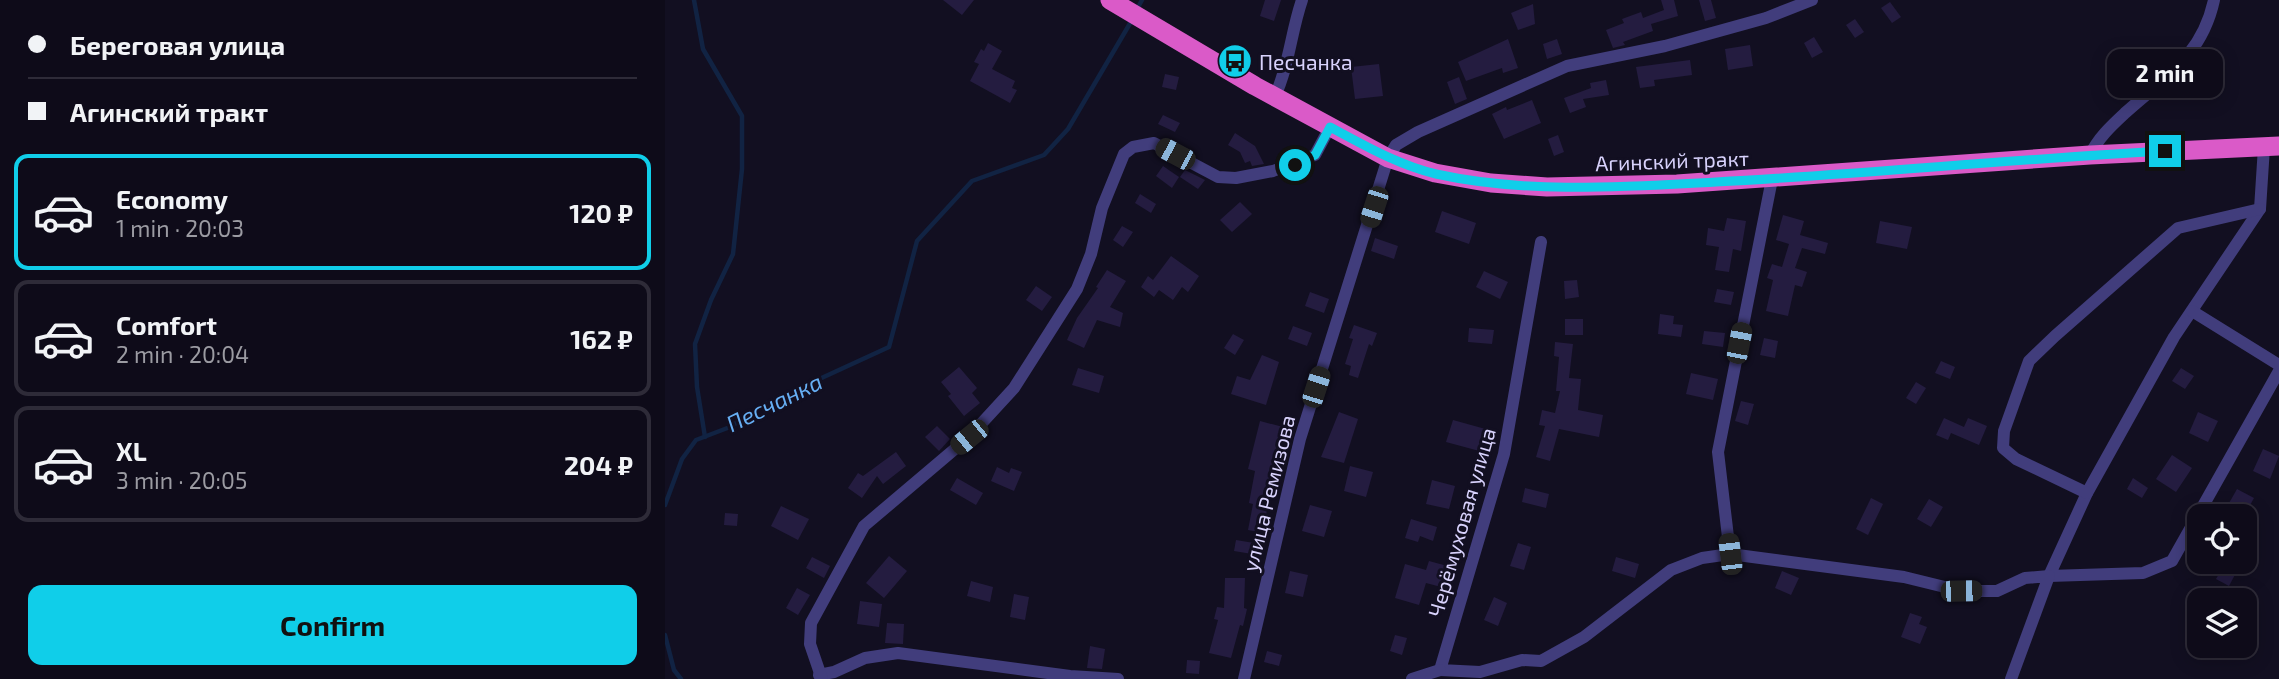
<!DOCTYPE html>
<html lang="en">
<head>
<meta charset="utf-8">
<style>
  body { margin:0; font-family:"Exo 2",sans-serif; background:#171422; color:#f1f3f6; height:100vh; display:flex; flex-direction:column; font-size:26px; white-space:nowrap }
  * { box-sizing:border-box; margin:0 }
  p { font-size:23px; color:#9b9ba2 }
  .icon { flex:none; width:38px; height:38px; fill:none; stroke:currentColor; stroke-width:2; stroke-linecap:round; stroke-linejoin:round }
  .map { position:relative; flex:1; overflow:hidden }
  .details { display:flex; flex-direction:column; background:#0e0b19; width:665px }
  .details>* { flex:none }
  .top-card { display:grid; align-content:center; height:154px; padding:0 28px; background:#0e0b19 }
  .buttons { position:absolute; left:1522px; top:504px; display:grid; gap:14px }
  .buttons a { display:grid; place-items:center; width:70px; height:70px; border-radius:14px; background:#0e0b19; box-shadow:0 4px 18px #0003,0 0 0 2px #2e2b38; font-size:35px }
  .end { position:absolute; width:32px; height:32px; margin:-16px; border:9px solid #10cee9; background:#111; box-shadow:0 0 0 4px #111 }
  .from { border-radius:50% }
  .bubble { position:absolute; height:49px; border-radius:14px; background:#0e0b19; box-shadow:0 4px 18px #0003,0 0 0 2px #2e2b38; font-size:23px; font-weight:700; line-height:49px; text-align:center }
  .car { position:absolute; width:21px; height:42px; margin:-21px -10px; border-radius:9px; box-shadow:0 0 5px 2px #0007; background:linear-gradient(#222 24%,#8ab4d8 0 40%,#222 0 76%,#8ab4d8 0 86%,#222 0) }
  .top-card b { display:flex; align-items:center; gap:24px; height:66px; font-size:26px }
  .top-card b+b { border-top:2px solid #2e2b38 }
  .top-card i { width:18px; height:18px; background:#f1f3f6 }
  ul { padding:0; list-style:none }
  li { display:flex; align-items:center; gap:21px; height:116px; margin:0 14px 10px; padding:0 14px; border:4px solid #2e2b38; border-radius:14px }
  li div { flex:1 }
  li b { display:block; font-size:26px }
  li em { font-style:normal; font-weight:700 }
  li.selected { border-color:#10cee9 }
  li>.icon { width:63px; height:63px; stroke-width:1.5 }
  .cta { display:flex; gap:14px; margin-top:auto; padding:14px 28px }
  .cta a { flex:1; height:80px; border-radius:14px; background:#10cee9; color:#111; font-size:28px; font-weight:700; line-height:80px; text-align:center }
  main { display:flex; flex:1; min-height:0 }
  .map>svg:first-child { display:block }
</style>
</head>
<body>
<main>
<section class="details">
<div class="top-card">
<b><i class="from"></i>Береговая улица</b>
<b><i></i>Агинский тракт</b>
</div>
<ul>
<li class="selected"><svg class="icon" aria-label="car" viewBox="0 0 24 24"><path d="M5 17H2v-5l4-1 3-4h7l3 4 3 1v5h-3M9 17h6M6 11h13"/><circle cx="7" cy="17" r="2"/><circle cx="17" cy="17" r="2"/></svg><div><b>Economy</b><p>1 min · 20:03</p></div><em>120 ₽</em></li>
<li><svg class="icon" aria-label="car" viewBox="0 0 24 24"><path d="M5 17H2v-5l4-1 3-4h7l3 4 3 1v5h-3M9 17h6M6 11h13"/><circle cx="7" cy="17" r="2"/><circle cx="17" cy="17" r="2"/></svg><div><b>Comfort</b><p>2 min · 20:04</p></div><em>162 ₽</em></li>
<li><svg class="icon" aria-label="car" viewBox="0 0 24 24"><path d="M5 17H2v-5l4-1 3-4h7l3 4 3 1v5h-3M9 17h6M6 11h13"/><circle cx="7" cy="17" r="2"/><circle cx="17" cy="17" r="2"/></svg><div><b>XL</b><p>3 min · 20:05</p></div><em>204 ₽</em></li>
</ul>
<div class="cta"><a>Confirm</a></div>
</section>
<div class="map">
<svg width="1614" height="679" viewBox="0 0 1614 679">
  <rect width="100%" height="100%" fill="#120f21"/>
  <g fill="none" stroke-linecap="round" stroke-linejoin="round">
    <!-- stream -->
    <g stroke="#112343" stroke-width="4.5">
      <path d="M29,0L38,49L77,116V169L68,254L46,300L30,344L32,387L40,437"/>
      <path d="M472,9L477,0"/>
      <path d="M0,505L17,459L31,440L65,427L100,404L224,347L252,241L307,181L379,155L403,129L467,20"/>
      <path d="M0,635L9,670L16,679"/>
    </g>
  </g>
  <!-- building -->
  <g fill="#241c40">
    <path d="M278,0H309L297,15Z"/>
    <path d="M600,0H616L609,21L595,16Z"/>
    <path d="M996,0H1009L1013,16L986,24L988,31L958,42L960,45L948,48L941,30L959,23L957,19L976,12L978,18L999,10Z"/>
    <path d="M1034,0H1046L1051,18L1040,21Z"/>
    <path d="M1225,2L1236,17L1227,23L1216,8Z"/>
    <path d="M868,4L870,24L853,30L846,13Z"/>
    <path d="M1190,19L1199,32L1190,38L1181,25Z"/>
    <path d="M1149,37L1158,52L1147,58L1139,43Z"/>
    <path d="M843,39L853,68L838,73L837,68L801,81L793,62Z"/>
    <path d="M892,39L897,54L882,59L878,44Z"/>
    <path d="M323,43L337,51L327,69L350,81L347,88L352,90L345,103L305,81L314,64L309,62L316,49L319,51Z"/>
    <path d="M1085,45L1088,66L1063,70L1060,49Z"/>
    <path d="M1025,60L1027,75L989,80L990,86L975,88L971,67Z"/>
    <path d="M714,64L718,96L690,99L686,67Z"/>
    <path d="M500,74L514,77L511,90L497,87Z"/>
    <path d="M794,77L802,99L790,104L782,82Z"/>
    <path d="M941,80L944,95L918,99L921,107L905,113L899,98L926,88L925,83Z"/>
    <path d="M867,100L876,123L839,139L827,114L841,107L842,110Z"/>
    <path d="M498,115L515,123L510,132L493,124Z"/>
    <path d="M570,133L590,146L599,164L587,166L585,161L580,163L575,152L563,145Z"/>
    <path d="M893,135L899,152L889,156L883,139Z"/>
    <path d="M498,166L514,177L507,188L491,176Z"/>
    <path d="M520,170L540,180L533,189L515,177Z"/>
    <path d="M475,194L491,204L486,213L470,203Z"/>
    <path d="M575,202L587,214L567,232L555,220Z"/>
    <path d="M777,211L811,223L804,244L770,232Z"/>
    <path d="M1118,215L1139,221L1135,235L1163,243L1160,254L1137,248L1130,268L1142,272L1137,287L1130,285L1123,316L1101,311L1108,280L1102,278L1107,264L1117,267L1124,244L1111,240Z"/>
    <path d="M1062,218L1081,221L1076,251L1068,249L1064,272L1050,270L1054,247L1041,245L1043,228L1059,231Z"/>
    <path d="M1215,221L1247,227L1242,249L1211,243Z"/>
    <path d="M457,226L468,232L458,247L448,240Z"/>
    <path d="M710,238L733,246L729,259L706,251Z"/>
    <path d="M506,256L534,276L523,292L517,287L508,300L494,290L489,297L476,287L483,276L488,280Z"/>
    <path d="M442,270L461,281L445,307L458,313L455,327L432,320L419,348L402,340L412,318L433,288L431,287Z"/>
    <path d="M819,271L843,282L835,299L811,287Z"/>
    <path d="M912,280L914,297L900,299L899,281Z"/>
    <path d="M371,286L387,297L377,311L361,300Z"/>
    <path d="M1052,289L1069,292L1066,305L1049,302Z"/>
    <path d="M645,292L664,299L659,313L640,306Z"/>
    <path d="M995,314L1009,316L1008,324L1018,325L1016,337L993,334Z"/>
    <rect x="900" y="319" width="18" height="16"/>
    <path d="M689,325L712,333L707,346L704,344L693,378L684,375L686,366L680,364L688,339L684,338Z"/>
    <path d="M628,326L647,333L642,346L623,339Z"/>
    <path d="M804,328L829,330L827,344L803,342Z"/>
    <path d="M1039,331L1060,333L1058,347L1037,344Z"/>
    <path d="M568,334L579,340L570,355L559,348Z"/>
    <path d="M1099,338L1113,341L1110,358L1095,355Z"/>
    <path d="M890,342L908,344L904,378L916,379L913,410L938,415L934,437L894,429L885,461L871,457L880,426L874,425L877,410L890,413L895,391H891L894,357L889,356Z"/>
    <path d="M597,355L614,362L601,405L566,394L572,376L585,380Z"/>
    <path d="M1276,361L1290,367L1285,379L1270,373Z"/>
    <path d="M294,367L312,388L307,393L315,403L299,416L283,396L286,394L276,382Z"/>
    <path d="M413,368L439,376L434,393L407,385Z"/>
    <path d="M1516,368L1529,376L1520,389L1507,381Z"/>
    <path d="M1026,373L1053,379L1048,400L1021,394Z"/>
    <path d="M1251,382L1261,388L1251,404L1241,398Z"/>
    <path d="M1076,401L1089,404L1083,425L1070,421Z"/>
    <path d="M674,412L693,419L679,463L656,457Z"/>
    <path d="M1533,412L1553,421L1543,442L1524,433Z"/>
    <path d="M1279,418L1299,427L1303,418L1322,426L1314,445L1286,433L1283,440L1271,435Z"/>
    <path d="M788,420L824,430L818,452L781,442Z"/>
    <path d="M595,421L618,427L601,491L605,492L598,533L583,530L588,504L584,503L590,471L583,469Z"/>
    <path d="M272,426L285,439L274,451L260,437Z"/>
    <path d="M1598,449L1614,456L1605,479L1588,471Z"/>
    <path d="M231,452L241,466L218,484L212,476L197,498L183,488L193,473L198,476Z"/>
    <path d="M1507,455L1527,468L1511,492L1491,479Z"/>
    <path d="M685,466L708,472L701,497L679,491Z"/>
    <path d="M332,467L344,473L346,468L357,472L349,491L326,481Z"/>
    <path d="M292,478L318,493L311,505L285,490Z"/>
    <path d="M1468,478L1483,488L1477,498L1462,489Z"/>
    <path d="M767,480L790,486L784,509L761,504Z"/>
    <path d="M860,488L884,494L881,508L857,502Z"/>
    <path d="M1572,489L1589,498L1579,516H1567L1559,512Z"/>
    <path d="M1206,498L1218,504L1203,535L1191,529Z"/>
    <path d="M1264,499L1278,507L1266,527L1252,519Z"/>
    <path d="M645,505L667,511L659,537L637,531Z"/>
    <path d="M116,506L144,519L133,540L106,526Z"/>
    <path d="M60,513L73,514L72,526L59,525Z"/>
    <path d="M746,519L772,527L768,541L755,536L753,542L740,538Z"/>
    <path d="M571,540L589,543L587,554L569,551Z"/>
    <path d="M853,543L866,547L859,570L845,566Z"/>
    <path d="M224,556L242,571L219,598L201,583Z"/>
    <path d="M147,557L165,566L159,578L141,568Z"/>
    <path d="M951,557L974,564L970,578L947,571Z"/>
    <path d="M764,561L786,567L780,588L761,583L754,605L730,598L740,564L761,570Z"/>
    <path d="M1561,562L1573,569L1564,586L1551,579Z"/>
    <path d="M625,571L643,575L638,597L620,593Z"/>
    <path d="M1117,571L1134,578L1126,595L1110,588Z"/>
    <path d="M560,578H580L579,608L582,609L578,626L575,625L566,658L544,653L553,620L549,619L552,607L559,608Z"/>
    <path d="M306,581L328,587L325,602L302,596Z"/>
    <path d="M132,588L145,595L133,615L121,608Z"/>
    <path d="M349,594L364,597L360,620L345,617Z"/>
    <path d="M829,597L842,603L833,626L819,620Z"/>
    <path d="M195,601L217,604L214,627L192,624Z"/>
    <path d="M1245,613L1257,617L1254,624L1262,627L1255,644L1236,637Z"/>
    <path d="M222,623L239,624L238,644L220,643Z"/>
    <path d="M730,635L742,638L737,655L725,651Z"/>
    <path d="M425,646L440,649L437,669L422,668Z"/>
    <path d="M602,651L617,655L614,666L599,662Z"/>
    <path d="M522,660L535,661L534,674L521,673Z"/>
  </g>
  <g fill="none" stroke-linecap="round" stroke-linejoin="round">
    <!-- minor -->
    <g stroke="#413d7c" stroke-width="12">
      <path d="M610,96C624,66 626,32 637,0"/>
      <path d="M1599,147L1595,209L1509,337L1422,493L1384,576L1478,573L1507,561L1614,371"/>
      <path d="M1425,155C1433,138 1446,126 1460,113C1500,77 1537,56 1549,0"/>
      <path d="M876,242L839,454L775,670L815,672L857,660L876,661L919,637L1006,570L1037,558L1065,554L1239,577L1296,591H1332L1360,578L1384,576L1346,679"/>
      <path d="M1527,311L1614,365"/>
      <path d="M1422,493L1351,459L1338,448L1339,431L1364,361L1390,336L1513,228L1595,209"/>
      <path d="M1065,554L1053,452L1107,179"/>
      <path d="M154,675L169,672L200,658L233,653L405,676L453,679"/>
      <path d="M157,679L145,644L146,623L199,526L304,437L349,388L412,289L426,254L437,208L459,154L468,147L489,143L553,177L571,178L608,171L650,155L665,127"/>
      <path d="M579,679L635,439L723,158L731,145L753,132L902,66L1000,46L1101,18L1147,0"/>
      <path d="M747,679L775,670"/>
    </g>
    <!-- trunk -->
    <path stroke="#da5ac8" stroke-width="19" d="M445,0L590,86L723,158L770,173L826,183L882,187L1012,184L1425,155L1614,146"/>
  </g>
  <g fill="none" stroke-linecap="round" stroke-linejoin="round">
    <!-- route -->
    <path stroke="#10cee9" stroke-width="9" d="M630,165L650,155L665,127C699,145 733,165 771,174C862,194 958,187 1051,182C1201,174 1350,159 1500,151"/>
  </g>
  <!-- icons -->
  <defs>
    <g id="bus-disc" transform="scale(1.75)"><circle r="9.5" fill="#10cee9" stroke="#120f21"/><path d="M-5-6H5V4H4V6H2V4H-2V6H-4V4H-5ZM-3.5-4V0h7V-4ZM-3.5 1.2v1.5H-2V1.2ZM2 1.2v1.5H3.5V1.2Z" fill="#111"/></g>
  </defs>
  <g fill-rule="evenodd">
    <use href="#bus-disc" x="570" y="61"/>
  </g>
  <g text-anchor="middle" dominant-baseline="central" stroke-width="6" stroke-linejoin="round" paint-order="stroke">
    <!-- poi labels -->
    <g font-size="21" fill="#d8d2fc" stroke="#120f21" text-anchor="start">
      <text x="594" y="61">Песчанка</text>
    </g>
    <!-- street labels -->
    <g font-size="21" fill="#d8d2fc" stroke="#120f21">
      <text transform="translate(1007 160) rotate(-2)">Агинский тракт</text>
      <text transform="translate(603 493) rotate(-76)">улица Ремизова</text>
      <text transform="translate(796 522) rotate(-74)">Черёмуховая улица</text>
    </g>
    <!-- water labels -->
    <g font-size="23" font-style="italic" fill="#67aff4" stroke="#120f21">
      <text transform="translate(109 402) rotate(-26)">Песчанка</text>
    </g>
  </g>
</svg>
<div class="buttons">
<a><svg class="icon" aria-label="locate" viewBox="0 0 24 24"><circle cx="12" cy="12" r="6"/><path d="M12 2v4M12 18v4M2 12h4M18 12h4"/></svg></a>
<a><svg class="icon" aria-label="layers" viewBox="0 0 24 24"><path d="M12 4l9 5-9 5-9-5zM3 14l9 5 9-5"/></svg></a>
</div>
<i class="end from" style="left:630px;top:165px"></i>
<i class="end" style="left:1500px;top:151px"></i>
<div class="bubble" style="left:1442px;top:49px;width:116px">2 min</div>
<i class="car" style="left:510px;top:154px;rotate:298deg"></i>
<i class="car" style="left:709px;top:207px;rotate:198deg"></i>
<i class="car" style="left:1074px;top:343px;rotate:11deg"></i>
<i class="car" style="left:651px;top:387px;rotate:18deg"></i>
<i class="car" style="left:304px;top:437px;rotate:231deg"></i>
<i class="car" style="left:1065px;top:554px;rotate:353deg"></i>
<i class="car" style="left:1296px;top:591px;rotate:89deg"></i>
</div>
</main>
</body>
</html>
